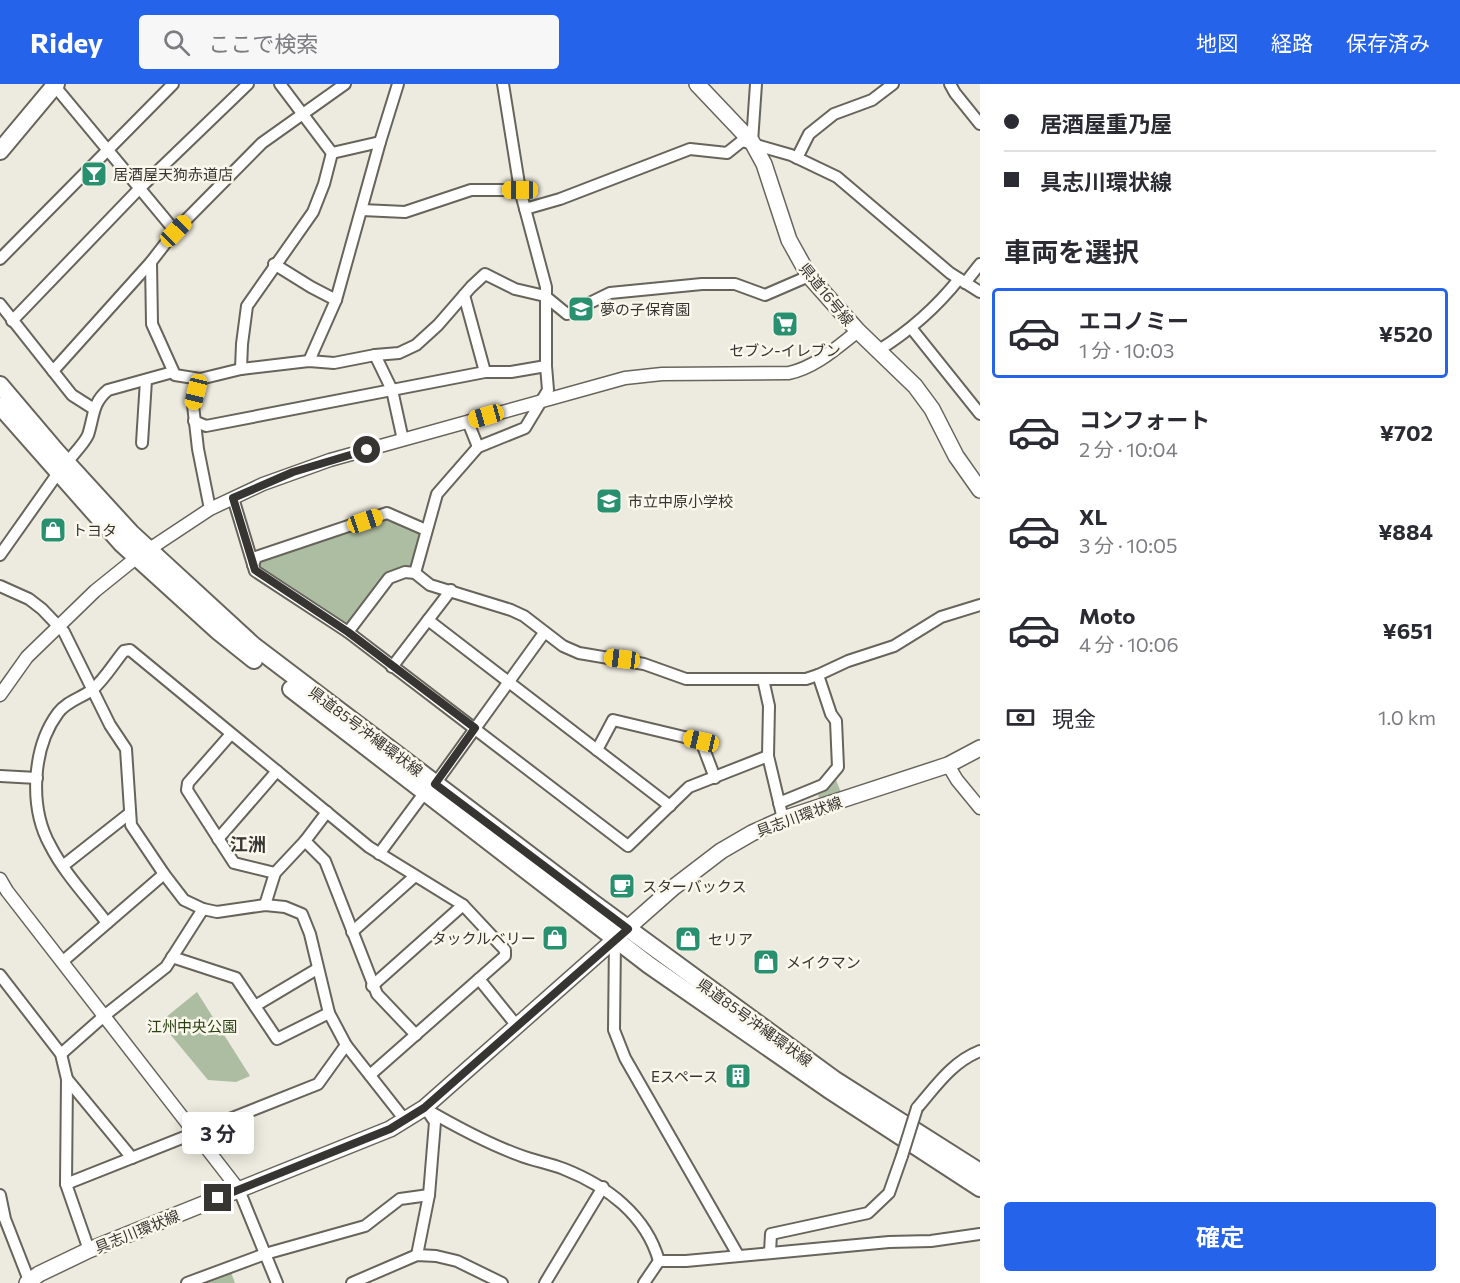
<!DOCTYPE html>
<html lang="ja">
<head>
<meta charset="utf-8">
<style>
  body { margin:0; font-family:Commissioner,"Noto Sans JP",sans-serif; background:#f7f7f7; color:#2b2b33; height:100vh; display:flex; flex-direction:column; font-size:22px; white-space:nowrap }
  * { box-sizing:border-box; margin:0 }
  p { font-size:20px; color:#7c7c81 }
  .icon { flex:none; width:33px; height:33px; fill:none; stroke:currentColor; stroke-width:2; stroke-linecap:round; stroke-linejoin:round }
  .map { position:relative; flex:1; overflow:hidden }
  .panel { display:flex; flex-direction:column; background:#fff; width:480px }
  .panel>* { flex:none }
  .guide { display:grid; align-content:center; height:132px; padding:0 24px; background:#fff }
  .end { position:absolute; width:27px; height:27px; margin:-14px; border:8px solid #363531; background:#fff; box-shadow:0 0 0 3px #fff }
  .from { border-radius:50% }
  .bubble { position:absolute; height:42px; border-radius:6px; background:#fff; box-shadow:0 3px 15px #0003; font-size:20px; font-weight:700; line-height:42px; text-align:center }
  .car { position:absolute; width:18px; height:36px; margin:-18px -9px; border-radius:8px; box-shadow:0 0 4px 2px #0007; background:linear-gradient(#f5c518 24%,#345 0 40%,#f5c518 0 76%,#345 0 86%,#f5c518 0) }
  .guide b { display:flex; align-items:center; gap:21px; height:57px; font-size:22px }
  .guide b+b { border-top:2px solid #e1e1e2 }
  .guide i { width:15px; height:15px; background:#2b2b33 }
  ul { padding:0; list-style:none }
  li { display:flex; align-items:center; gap:18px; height:90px; margin:0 12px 9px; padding:0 12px; border:3px solid transparent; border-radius:6px }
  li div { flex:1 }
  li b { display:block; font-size:22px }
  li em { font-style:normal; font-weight:700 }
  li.on { border-color:#2563eb }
  li>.icon { width:54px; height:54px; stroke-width:1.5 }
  h2 { padding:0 24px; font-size:27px; line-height:72px }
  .pay { display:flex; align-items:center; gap:15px; height:66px; padding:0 24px; font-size:22px }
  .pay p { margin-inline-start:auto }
  .primary-button { display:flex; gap:12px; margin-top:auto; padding:12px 24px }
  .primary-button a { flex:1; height:69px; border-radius:6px; background:#2563eb; color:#fff; font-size:24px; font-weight:700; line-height:69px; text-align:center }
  header { display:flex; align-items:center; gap:36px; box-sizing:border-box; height:84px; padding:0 30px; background:#2563eb; color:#fff }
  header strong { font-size:28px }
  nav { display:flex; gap:33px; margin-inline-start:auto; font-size:21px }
  .search { width:420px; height:54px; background:#f7f7f7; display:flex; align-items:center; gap:15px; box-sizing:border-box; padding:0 21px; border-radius:6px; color:#7c7c81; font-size:22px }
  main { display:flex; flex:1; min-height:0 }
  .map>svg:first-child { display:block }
</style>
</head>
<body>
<header>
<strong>Ridey</strong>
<div class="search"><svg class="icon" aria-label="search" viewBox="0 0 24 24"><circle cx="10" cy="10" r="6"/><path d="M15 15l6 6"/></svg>ここで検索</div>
<nav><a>地図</a><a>経路</a><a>保存済み</a></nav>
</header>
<main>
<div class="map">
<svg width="980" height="1199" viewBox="0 0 980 1199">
  <rect width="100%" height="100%" fill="#edeadf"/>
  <!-- green -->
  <g fill="#adbda2">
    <path d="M389,430L426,446L415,489L389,495L340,551L256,488V473Z"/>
    <path d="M836,696L847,723L824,731L818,711L826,707Z"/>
    <path d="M197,908L250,992L236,998L208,996L160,938Z"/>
    <path d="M229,1183L235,1199H187Z"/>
  </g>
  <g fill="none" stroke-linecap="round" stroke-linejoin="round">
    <!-- minor casing -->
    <g stroke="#67645b" stroke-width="14">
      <g id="minor">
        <path d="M53,0L175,147"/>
        <path d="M280,0L332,69L380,58"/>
        <path d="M950,0L955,9L980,40"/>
        <path d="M752,58L756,0"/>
        <path d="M797,74L809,50L834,30L872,16L893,0"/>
        <path d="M525,125L560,115L690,65L727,69L742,57L791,71L837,93L950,189L980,208"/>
        <path d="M362,126L405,128L471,106H520"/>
        <path d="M0,175L173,0"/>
        <path d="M151,178L152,240L175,291L200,295L241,285L309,277L334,279L375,271L399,269L416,261L438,241L471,203L485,190L515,205L545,212L567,230L610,209L702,200H735L765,211L809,192"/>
        <path d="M274,180L311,203L336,216"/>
        <path d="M965,199L980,180"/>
        <path d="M464,211L485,288"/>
        <path d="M0,220L72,311L94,325"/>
        <path d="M12,237L139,105L248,0"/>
        <path d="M912,245L980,330"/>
        <path d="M879,266C911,246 935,225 959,195"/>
        <path d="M375,271L392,306L403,356"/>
        <path d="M309,277L336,216L380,58L398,0"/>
        <path d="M241,285L242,260L247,222L313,128L324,100L332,69"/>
        <path d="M53,287L151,178L175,147L262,59L345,0"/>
        <path d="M200,295L193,321L198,365L210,425"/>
        <path d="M194,337L206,342L485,288H511L546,282"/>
        <path d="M468,338L478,363"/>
        <path d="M142,359L146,296"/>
        <path d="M67,379C73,370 84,360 88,351C94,333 92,319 108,306L173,288"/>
        <path d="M233,414L255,487L348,548L628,762L689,703L768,672"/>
        <path d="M0,471L58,389"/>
        <path d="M253,481L256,473L387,429L426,446"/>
        <path d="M415,489L437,410L478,363L525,344L548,306L546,282V203L520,106L503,0"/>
        <path d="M0,502L29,515L42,525L64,548L110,641L126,665L131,741L164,790L184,816L203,825L217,828L265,821L285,823L302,830L310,850L329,929L346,961L405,1036"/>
        <path d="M428,536L670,722"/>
        <path d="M348,548L389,494L405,488L415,489L430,501L511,526L524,532L563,562L579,569L644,580L686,595H806L818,591L848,577L894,562L941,533L980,521"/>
        <path d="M392,583L451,506"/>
        <path d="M763,595L769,622L768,672L783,735"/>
        <path d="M231,650L188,699L187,706L234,779L275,789"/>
        <path d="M597,666L613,636L701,657L715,694"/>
        <path d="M0,692L37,694"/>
        <path d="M435,700L544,549"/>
        <path d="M779,719L823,701L838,683L836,637L831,630L818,591"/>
        <path d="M218,755L277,687"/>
        <path d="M305,757L325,777L377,910L416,951"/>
        <path d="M379,770L425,708"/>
        <path d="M64,781L130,729"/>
        <path d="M265,821L275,789L305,757L327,728"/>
        <path d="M107,839C88,814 64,789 50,761C29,723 32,664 58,629C67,617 81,614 92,606C104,596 114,579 124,567L130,566L369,763L463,821L505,866V872L370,991"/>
        <path d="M352,848L415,792"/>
        <path d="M615,855L614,946L625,974L738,1171"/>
        <path d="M172,873L236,894L277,955L329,929"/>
        <path d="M62,878L164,790"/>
        <path d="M0,891L61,970L67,995L66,1100L89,1166"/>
        <path d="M479,895L517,942"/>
        <path d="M372,902L463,821"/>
        <path d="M255,922L317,885"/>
        <path d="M61,970L104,932L166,883L203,825"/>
        <path d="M67,995L132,1074"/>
        <path d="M424,1024C455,1042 486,1059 519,1071C534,1077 549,1079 564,1085C607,1102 646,1131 659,1177"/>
        <path d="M917,1024C936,1002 952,978 980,967"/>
        <path d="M66,1100L318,1000L346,961"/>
        <path d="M239,1106L277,1199"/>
        <path d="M0,1111L5,1135L30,1199"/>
        <path d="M770,1168L771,1150L868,1129L889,1109L902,1072"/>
        <path d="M417,1171L429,1111L435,1038L428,1028"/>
        <path d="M187,1199L265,1170L365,1142L400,1115L429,1111"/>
        <path d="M352,1199L417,1171L436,1172L457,1177L502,1199"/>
        <path d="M545,1199L603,1103"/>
        <path d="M644,1199L659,1177H686L889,1158L931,1157L980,1150"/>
      </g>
    </g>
    <!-- tertiary casing -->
    <g stroke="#67645b" stroke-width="15">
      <g id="tertiary">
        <path d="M0,611L27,573L95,507L136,474L210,425L263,400L330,376L625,294L662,290L789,289C816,283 836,264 858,247"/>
        <path d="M948,681L957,696L980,724"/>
        <path d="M0,795L7,807L239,1106"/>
      </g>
    </g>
    <!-- secondary casing -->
    <g stroke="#67645b" stroke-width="18">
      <g id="secondary">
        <path d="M697,0L752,58L764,80L789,156L809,192L858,247L915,302L932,325L956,372L980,406"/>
        <path d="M27,1199L39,1190L89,1166L390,1045L424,1024L674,803L721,767L752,749L783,735L948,681L980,664"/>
      </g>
    </g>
    <!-- primary casing -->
    <g stroke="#67645b" stroke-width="20">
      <g id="primary">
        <path d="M0,67L56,0"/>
        <path d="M0,301L56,367L131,449L254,562L593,819L835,996L980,1088"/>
        <path d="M0,322L121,459L219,548L254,576"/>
        <path d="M291,605L649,881L828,1005L980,1104"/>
      </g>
    </g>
    <!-- minor -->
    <use href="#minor" stroke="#fff" stroke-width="10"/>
    <!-- tertiary -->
    <use href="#tertiary" stroke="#fff" stroke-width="12"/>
    <!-- secondary -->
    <use href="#secondary" stroke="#fff" stroke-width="15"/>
    <!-- primary -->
    <use href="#primary" stroke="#fff" stroke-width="16"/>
    <!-- minor-bridge casing -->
    <g stroke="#67645b" stroke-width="14" stroke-linecap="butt">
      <path id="minor-bridge" d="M902,1072L917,1024"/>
    </g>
    <!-- minor-bridge -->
    <use href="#minor-bridge" stroke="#fff" stroke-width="10"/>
  </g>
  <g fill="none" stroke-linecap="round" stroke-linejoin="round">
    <!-- route -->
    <path stroke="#363531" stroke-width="8" d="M218,1114L390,1045L424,1024L628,845L435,700L475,644L348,548L255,486L233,414L293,388L367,366"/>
  </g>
  <!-- icons -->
  <defs>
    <g id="bar-square" transform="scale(1.35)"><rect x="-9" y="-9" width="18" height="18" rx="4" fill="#28906e" stroke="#faf7ec"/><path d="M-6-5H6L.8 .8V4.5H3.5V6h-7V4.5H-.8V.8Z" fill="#fff"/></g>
    <g id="school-square" transform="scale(1.35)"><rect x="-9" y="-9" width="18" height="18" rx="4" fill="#28906e" stroke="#faf7ec"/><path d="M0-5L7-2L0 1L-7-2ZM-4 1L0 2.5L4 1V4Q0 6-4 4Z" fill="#fff"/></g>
    <g id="supermarket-square" transform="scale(1.35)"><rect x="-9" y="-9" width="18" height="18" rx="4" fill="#28906e" stroke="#faf7ec"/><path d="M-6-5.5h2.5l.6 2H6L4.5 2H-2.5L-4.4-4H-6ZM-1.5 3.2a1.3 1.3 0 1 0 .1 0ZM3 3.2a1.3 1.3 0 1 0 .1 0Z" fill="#fff"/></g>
    <g id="shop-square" transform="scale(1.35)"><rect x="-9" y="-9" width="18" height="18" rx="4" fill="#28906e" stroke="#faf7ec"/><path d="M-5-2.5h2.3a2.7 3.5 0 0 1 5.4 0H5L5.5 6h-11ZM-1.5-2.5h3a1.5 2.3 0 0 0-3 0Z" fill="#fff"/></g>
    <g id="cafe-square" transform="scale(1.35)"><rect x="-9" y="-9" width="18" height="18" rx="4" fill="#28906e" stroke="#faf7ec"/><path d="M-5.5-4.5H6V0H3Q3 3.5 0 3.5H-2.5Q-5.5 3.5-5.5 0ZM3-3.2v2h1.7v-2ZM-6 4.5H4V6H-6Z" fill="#fff"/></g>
    <g id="building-square" transform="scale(1.35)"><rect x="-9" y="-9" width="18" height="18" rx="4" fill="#28906e" stroke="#faf7ec"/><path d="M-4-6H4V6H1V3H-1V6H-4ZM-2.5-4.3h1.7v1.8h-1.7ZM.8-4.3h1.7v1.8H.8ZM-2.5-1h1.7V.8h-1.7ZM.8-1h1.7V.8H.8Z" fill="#fff"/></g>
  </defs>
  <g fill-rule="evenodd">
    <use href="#bar-square" x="94" y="90"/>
    <use href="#school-square" x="581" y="225"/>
    <use href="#supermarket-square" x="785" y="240"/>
    <use href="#school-square" x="609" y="417"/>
    <use href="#shop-square" x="53" y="446"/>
    <use href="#cafe-square" x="622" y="802"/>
    <use href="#shop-square" x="555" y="854"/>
    <use href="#shop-square" x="688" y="855"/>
    <use href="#shop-square" x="766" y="878"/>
    <use href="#building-square" x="738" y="992"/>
  </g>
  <g text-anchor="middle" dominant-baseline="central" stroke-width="5" stroke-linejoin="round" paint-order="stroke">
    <!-- poi labels -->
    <g font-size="15" fill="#363531" stroke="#faf7ec" text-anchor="start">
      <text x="113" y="90">居酒屋天狗赤道店</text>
      <text x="600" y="225">夢の子保育園</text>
      <text x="785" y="266" text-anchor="middle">セブン-イレブン</text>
      <text x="628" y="417">市立中原小学校</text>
      <text x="72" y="446">トヨタ</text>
      <text x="642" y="802">スターバックス</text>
      <text x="536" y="854" text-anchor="end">タックルベリー</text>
      <text x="708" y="855">セリア</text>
      <text x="786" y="878">メイクマン</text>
      <text x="718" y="992" text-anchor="end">Eスペース</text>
    </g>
    <!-- street labels -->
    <g font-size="15" fill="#363531" stroke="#faf7ec">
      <text transform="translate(827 210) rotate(51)">県道16号線</text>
      <text transform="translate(366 647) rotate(37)">県道85号沖縄環状線</text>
      <text transform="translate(799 732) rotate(-20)">具志川環状線</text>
      <text transform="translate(755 938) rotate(36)">県道85号沖縄環状線</text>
      <text transform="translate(137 1147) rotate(-22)">具志川環状線</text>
    </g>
    <!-- park labels -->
    <g font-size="15" fill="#294013" stroke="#faf7ec">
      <text x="192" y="942">江州中央公園</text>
    </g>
    <!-- quarter labels -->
    <g font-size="18" font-weight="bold" fill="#363531" stroke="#faf7ec">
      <text x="248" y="760">江洲</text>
    </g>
  </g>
</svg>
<i class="end from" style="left:367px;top:366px"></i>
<i class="end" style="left:218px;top:1114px"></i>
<div class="bubble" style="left:182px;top:1028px;width:72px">3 分</div>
<i class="car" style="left:520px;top:106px;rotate:270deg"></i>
<i class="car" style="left:176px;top:147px;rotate:44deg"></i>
<i class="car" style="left:196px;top:308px;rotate:194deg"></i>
<i class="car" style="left:486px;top:332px;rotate:254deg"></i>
<i class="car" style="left:365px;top:437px;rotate:71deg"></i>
<i class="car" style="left:622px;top:575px;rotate:277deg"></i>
<i class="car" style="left:701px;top:657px;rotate:283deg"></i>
</div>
<section class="panel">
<div class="guide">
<b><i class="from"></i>居酒屋重乃屋</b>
<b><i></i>具志川環状線</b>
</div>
<h2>車両を選択</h2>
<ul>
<li class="on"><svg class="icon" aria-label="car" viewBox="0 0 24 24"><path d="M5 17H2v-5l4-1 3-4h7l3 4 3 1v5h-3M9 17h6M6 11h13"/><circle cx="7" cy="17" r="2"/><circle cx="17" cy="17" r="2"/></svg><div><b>エコノミー</b><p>1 分 · 10:03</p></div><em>¥520</em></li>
<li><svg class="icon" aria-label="car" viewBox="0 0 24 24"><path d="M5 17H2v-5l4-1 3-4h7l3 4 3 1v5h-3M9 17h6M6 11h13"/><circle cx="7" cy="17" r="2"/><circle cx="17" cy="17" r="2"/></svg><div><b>コンフォート</b><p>2 分 · 10:04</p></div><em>¥702</em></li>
<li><svg class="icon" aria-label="car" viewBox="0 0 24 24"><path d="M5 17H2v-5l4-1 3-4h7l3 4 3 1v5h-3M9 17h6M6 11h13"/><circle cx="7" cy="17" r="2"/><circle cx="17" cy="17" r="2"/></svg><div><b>XL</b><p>3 分 · 10:05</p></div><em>¥884</em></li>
<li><svg class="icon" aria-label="car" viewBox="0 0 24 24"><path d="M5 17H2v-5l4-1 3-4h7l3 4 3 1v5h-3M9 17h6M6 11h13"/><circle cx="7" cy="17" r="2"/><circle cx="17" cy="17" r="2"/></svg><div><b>Moto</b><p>4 分 · 10:06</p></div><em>¥651</em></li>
</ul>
<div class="pay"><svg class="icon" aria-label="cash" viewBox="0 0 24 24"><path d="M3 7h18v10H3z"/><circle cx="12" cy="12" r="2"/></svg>現金<p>1.0 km</p></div>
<div class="primary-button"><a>確定</a></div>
</section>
</main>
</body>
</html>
